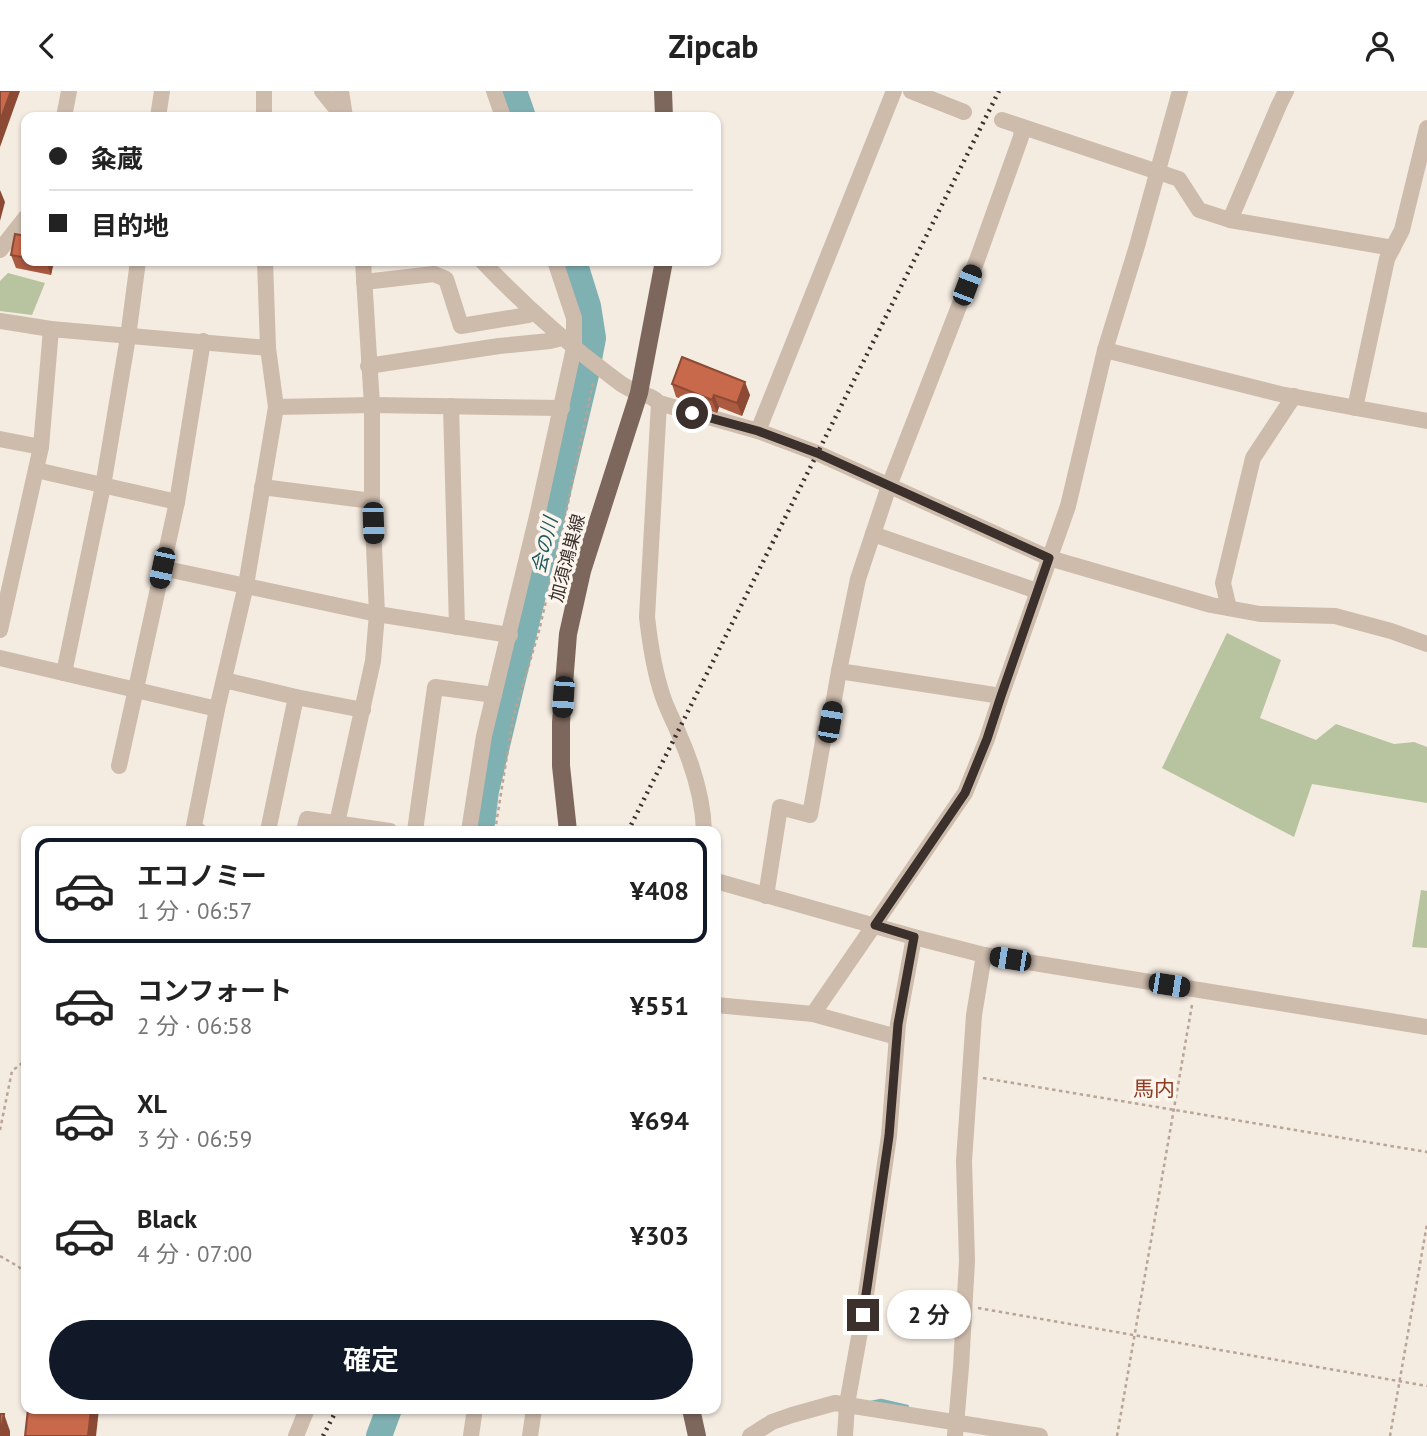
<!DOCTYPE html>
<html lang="ja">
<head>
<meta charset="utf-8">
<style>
  body { margin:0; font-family:"PT Sans","Noto Sans JP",sans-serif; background:#f2f2f2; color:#222; height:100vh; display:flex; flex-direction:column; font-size:26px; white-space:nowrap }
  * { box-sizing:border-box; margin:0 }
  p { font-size:23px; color:#767676 }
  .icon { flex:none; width:38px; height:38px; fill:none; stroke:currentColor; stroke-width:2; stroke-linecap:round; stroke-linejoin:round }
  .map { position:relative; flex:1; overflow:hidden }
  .drawer { position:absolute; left:21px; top:735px; width:700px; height:588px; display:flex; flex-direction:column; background:#fff; border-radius:14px; box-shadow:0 2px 5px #0004 }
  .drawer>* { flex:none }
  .top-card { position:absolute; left:21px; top:21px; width:700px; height:154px; border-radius:14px; box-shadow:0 2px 5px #0004; display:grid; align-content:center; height:154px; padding:0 28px; background:#fff }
  .end { position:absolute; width:32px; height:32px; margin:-16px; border:9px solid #3b302b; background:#fff; box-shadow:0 0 0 4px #fff }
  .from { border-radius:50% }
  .bubble { position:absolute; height:49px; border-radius:24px; background:#fff; box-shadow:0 2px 5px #0004; font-size:23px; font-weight:600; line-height:49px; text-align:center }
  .car { position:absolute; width:21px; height:42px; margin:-21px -10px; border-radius:9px; box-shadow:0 0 5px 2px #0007; background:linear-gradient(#222 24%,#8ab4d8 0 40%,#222 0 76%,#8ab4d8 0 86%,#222 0) }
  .top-card b { display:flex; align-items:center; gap:24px; height:66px; font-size:26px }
  .top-card b+b { border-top:2px solid #e0e0e0 }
  .top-card i { width:18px; height:18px; background:#222 }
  ul { padding:12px 0 0; list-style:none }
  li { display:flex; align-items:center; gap:21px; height:105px; margin:0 14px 10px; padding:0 14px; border:4px solid transparent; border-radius:14px }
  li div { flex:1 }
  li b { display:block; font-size:26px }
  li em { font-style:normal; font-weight:600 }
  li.selected { border-color:#111827 }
  li>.icon { width:63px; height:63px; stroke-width:1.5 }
  .primary-button { display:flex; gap:14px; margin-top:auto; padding:14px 28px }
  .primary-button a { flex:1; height:80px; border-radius:42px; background:#111827; color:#fff; font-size:28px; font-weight:600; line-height:80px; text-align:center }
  header { display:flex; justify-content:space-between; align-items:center; height:91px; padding:0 28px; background:#fff; font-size:32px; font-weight:600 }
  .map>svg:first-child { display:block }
</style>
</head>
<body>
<header><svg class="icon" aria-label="back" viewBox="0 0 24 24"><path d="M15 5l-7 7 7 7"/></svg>Zipcab<svg class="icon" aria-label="person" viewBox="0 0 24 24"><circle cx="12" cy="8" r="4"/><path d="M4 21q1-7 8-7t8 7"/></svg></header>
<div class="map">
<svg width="1427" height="1345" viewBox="0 0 1427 1345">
  <rect width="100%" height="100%" fill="#f4ebe1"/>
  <!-- green -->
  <g fill="#b8c4a0">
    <path d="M8,182L45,192L32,224L0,220V190Z"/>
    <path d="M1227,542L1281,569L1260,627L1316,649L1336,633L1394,653L1414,651L1427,656V712L1312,693L1294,746L1162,677Z"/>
    <path d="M1421,799L1427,800V857L1412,856Z"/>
  </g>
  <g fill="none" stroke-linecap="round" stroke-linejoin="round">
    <!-- stream -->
    <path stroke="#7fb0b2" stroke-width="4.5" d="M871,1312L881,1310L907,1316"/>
    <!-- river -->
    <g stroke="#7fb0b2" stroke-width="26">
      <path d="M514,0L523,26"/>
      <path d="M481,740L486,700L586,284L593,247L588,215L574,170"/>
      <path d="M379,1345L389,1318"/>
    </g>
    <!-- path -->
    <g stroke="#b9a596" stroke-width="2.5" stroke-dasharray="3.5 3.5" stroke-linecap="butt">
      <path d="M495,740L513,627L539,540L562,441L593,292"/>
      <path d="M983,987L1427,1061"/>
      <path d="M0,1039L12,980L26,969"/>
      <path d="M0,1165L19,1176L26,1184"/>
      <path d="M978,1217L1427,1295"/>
      <path d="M1117,1345L1192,914"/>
      <path d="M1390,1345L1427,1133"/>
    </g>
    <!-- minor -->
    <g stroke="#cdbbac" stroke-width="16">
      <path d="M322,0L343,26"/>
      <path d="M341,0L345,26"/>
      <path d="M494,0L503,26"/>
      <path d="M911,0L964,21"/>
      <path d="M64,26L69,0"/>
      <path d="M158,26L162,0"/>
      <path d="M264,26V0"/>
      <path d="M1002,29L1179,88L1199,119L1230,129L1393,157"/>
      <path d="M1230,129L1279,14L1286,0"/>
      <path d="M0,159L26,126"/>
      <path d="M482,170C522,212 565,251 612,286C618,291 624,295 630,298C640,303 652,304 659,312L758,340L817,362L1049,467L1211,514L1260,523L1335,525L1391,540L1427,553"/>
      <path d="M364,191L434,183L446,188L461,235L528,224L534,221"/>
      <path d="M0,230L51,238L268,257"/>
      <path d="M1105,259L1280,303L1427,330"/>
      <path d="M368,275L499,255L550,250L562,247"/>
      <path d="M659,312L647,526C650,553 654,580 663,606C667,618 673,629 678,641C692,672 703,706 704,740"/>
      <path d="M451,315L457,536"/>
      <path d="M276,316L372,314L562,317"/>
      <path d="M1355,317L1387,168L1402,139L1427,37"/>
      <path d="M758,340L894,0"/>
      <path d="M0,348L41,356"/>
      <path d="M36,379L177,411"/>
      <path d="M262,396L372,410"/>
      <path d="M873,443L1037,500"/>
      <path d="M162,477L377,523L510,544"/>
      <path d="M1229,517L1223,492L1253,367L1294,305"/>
      <path d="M0,539L41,356L51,238"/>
      <path d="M0,567L217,618"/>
      <path d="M64,582L103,395L128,246L138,170"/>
      <path d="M224,589L296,606L363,619"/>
      <path d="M1001,605L839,580L858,488L889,395L977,169L1021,46L1022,36"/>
      <path d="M119,675L177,411L203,250"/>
      <path d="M337,732L373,570L377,523L372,410V314L363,170"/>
      <path d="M199,740H193L217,618L246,494L276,316L268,257L265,170"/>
      <path d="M268,740L296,606"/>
      <path d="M304,740L307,728L390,740"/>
      <path d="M415,740L435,596L494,604"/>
      <path d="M469,740L484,645L538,421L574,257V227L555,170"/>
      <path d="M716,790L914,846L984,864L1427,936"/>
      <path d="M766,805L780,716L810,724L825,639L830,631L839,580"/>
      <path d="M716,914L813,923L897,946"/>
      <path d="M813,923L965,702L987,648L1001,605L1068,415L1105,259L1137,155L1180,0"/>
      <path d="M296,1345L307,1318"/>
      <path d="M471,1345L474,1324"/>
      <path d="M530,1345L534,1318"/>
      <path d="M750,1345L772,1331L792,1324L835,1312L1040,1345"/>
      <path d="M845,1345L847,1313L863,1224L889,1045L898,933L914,846"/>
      <path d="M955,1345L961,1276L967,1170L964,1070L974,924L984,864"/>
    </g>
    <!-- major -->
    <g stroke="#7d675c" stroke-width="18">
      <path d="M663,0L664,26"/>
      <path d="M568,740L561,675V631L568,543L582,480L639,302L664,170"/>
      <path d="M691,1318L697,1345"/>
    </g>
    <!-- rail -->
    <g stroke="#3b302b" stroke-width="4.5" stroke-dasharray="2 5" stroke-linecap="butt">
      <path d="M628,740L999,0"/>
      <path d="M323,1345L337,1318"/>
    </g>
  </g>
  <!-- wall -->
  <g fill="#ac5a40">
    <path d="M26,145V170H54L51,184L16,177L11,164Z"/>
    <path d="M672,293L750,304L742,325L719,316L717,322L676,306Z"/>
  </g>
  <!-- shaded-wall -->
  <g fill="#8c4a34">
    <path d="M11,0H20L0,56V30Z"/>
    <path d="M0,99L5,111L0,130Z"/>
    <path d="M46,170H54L51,184L46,171Z"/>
    <path d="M745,291L750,304L742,325L737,312Z"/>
    <path d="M714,304L719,316L717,322L712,309Z"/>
    <path d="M91,1318H99L96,1345H88Z"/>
    <path d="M4,1323L10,1340V1345H0Z"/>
  </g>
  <!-- building -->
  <g fill="#c8694b" stroke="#8c4a34" stroke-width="2">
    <path d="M0,0H11L0,30Z"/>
    <path d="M15,143L26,145V167L11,164Z"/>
    <path d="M682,266L745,291L737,312L714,304L712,309L672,293Z"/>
    <path d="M28,1318H91L88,1345H25Z"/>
    <path d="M0,1323H4L0,1345Z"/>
  </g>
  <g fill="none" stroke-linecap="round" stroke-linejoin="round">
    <!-- route -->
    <path stroke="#3b302b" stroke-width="9" d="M692,322L758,340L817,362L1049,467L1001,605L987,648L965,702L875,834L914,846L898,933L889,1045L863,1224"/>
  </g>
  <g text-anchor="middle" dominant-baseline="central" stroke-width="7" stroke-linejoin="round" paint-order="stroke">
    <!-- street labels -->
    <g font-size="18" fill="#3b302b" stroke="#fbf5ee">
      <text transform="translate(567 467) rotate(-75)">加須鴻巣線</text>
    </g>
    <!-- water labels -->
    <g font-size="19" font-style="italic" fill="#1f5a5e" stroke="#fbf5ee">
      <text transform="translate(544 454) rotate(-77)">会の川</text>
    </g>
    <!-- quarter labels -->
    <g font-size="21" fill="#8c3b22" stroke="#fbf5ee">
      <text x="1154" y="997">馬内</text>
    </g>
  </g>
</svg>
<i class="end from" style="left:692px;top:322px"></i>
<i class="end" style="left:863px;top:1224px"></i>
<div class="bubble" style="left:887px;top:1199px;width:84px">2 分</div>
<i class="car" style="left:967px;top:194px;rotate:21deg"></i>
<i class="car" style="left:373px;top:432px;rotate:178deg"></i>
<i class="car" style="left:162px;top:477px;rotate:192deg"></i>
<i class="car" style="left:563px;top:606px;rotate:184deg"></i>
<i class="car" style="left:830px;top:631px;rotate:10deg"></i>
<i class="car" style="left:1010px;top:868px;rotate:279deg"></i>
<i class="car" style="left:1169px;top:894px;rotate:99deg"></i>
<div class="top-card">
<b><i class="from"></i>粂蔵</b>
<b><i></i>目的地</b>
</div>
<section class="drawer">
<ul>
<li class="selected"><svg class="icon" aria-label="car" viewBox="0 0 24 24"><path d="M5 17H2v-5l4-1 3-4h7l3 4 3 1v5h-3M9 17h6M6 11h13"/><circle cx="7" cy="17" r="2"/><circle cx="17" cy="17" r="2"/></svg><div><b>エコノミー</b><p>1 分 · 06:57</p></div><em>¥408</em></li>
<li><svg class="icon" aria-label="car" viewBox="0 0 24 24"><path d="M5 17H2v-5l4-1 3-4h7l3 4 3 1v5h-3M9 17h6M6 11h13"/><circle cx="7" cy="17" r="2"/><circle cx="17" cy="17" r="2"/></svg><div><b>コンフォート</b><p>2 分 · 06:58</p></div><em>¥551</em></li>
<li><svg class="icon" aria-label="car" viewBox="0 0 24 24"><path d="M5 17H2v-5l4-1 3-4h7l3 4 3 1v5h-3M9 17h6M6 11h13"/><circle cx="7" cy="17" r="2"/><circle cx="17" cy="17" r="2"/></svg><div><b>XL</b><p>3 分 · 06:59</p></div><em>¥694</em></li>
<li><svg class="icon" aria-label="car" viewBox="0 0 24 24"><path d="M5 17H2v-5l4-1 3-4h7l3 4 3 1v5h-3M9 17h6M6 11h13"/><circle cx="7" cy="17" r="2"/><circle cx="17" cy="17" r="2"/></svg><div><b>Black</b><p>4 分 · 07:00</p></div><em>¥303</em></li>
</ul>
<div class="primary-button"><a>確定</a></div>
</section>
</div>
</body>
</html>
